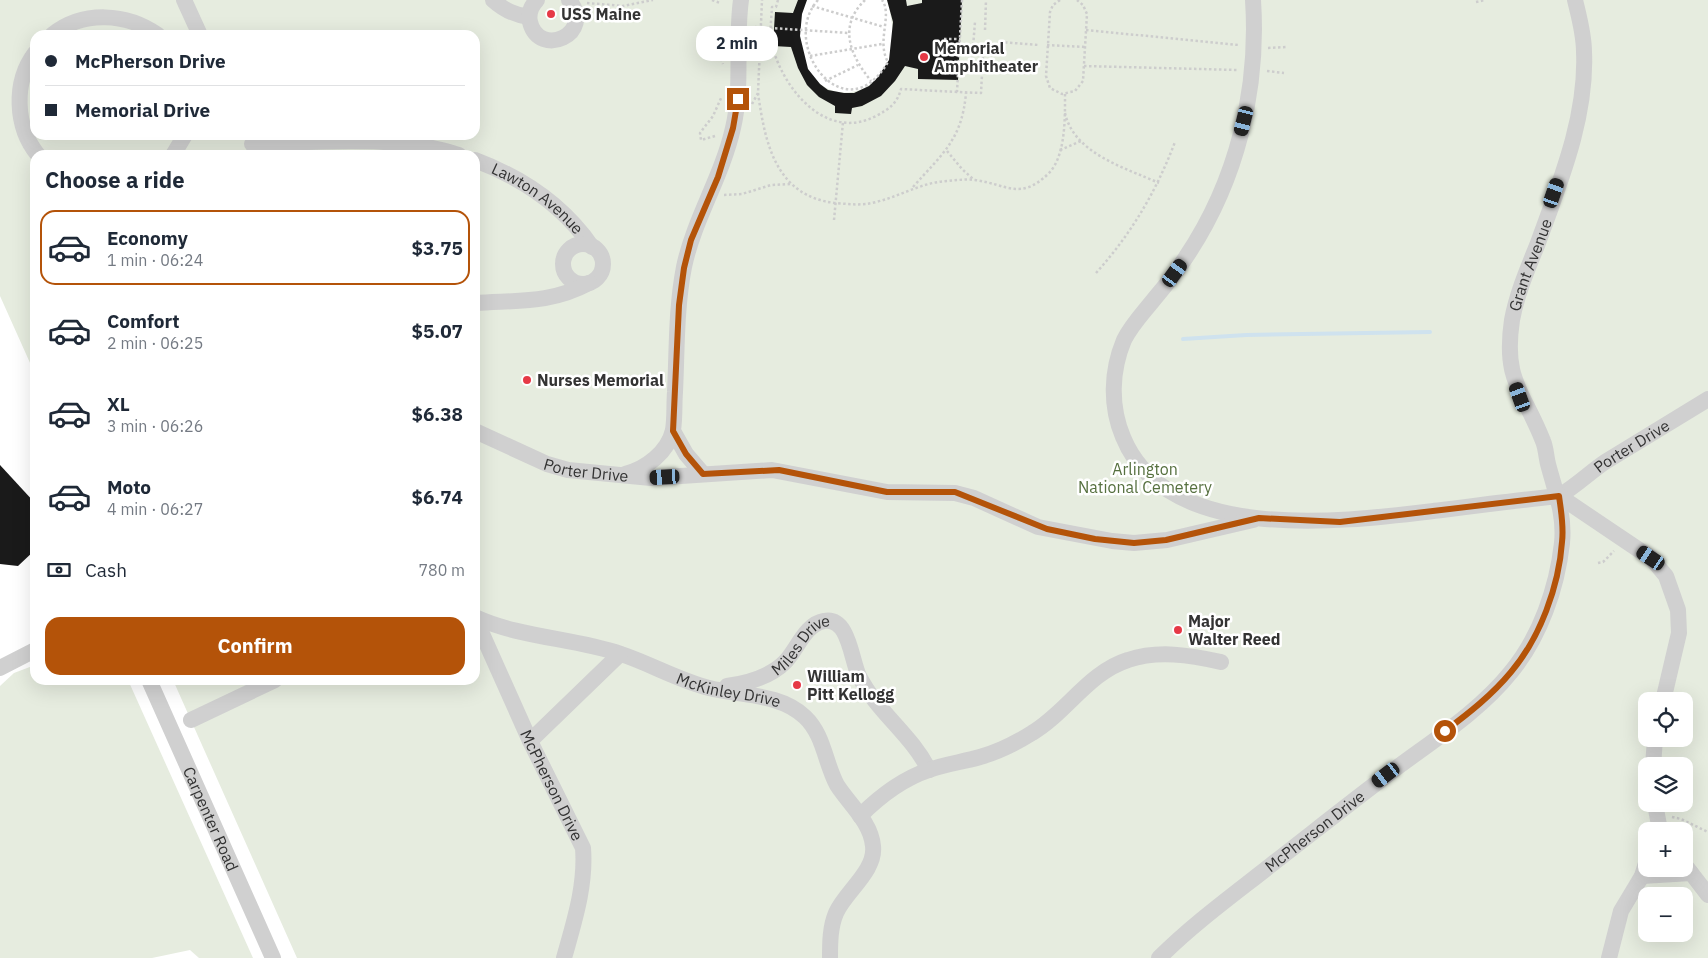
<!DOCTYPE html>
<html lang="en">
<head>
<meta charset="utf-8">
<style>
  body { margin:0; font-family:"IBM Plex Sans",sans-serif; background:#f2f2f3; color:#1f2937; height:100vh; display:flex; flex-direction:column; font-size:19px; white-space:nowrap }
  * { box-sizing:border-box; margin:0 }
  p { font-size:16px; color:#747a83 }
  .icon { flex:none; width:28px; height:28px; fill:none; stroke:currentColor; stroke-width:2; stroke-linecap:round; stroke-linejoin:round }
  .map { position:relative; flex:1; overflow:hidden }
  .panel { position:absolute; left:30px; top:150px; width:450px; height:535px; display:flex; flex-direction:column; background:#fff; border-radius:15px; box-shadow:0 5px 20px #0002 }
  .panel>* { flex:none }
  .banner { position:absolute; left:30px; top:30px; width:450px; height:110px; border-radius:15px; box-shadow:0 5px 20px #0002; display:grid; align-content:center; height:110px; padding:0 15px; background:#fff }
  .tools { position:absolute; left:1638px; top:692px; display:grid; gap:10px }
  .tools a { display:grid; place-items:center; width:55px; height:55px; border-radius:10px; background:#fff; box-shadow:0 5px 20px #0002; font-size:25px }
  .end { position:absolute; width:22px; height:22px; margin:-11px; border:6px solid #b45309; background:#fff; box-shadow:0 0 0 2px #fff }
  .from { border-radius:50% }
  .bubble { position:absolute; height:35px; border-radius:15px; background:#fff; box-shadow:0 5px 20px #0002; font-size:16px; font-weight:800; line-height:35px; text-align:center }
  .car { position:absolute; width:15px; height:30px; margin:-15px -8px; border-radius:6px; box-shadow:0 0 4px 1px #0007; background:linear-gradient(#222 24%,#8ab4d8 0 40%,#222 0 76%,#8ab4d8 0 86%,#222 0) }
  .banner b { display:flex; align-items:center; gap:18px; height:48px; font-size:19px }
  .banner b+b { border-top:1px solid #e0e1e3 }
  .banner i { width:12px; height:12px; background:#1f2937 }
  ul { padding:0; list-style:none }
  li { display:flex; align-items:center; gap:15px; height:75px; margin:0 10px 8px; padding:0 5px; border:2px solid transparent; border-radius:15px }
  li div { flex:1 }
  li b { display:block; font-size:19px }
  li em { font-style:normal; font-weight:800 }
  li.on { border-color:#b45309 }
  li>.icon { width:45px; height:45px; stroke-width:1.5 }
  h2 { padding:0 15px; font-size:22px; line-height:60px }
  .pay { display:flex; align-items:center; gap:12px; height:55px; padding:0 15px; font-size:19px }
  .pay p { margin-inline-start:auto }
  .cta { display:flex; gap:10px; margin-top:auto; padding:10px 15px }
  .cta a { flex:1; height:58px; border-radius:15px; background:#b45309; color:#fff; font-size:20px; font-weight:800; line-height:58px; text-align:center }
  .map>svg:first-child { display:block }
</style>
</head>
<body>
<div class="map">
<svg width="1708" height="958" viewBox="0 0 1708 958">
  <rect width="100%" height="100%" fill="#fff"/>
  <!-- green -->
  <g fill="#e6ecdf" fill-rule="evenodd">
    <path d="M0,0H807C799,14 798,32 802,48C804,57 805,66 811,74C832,105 876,95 889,60C896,41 892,18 887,0H1708V958H297L173,680H475V155H35V374L0,296ZM35,35H475V135H35ZM1646,701H1684V739H1646ZM1646,766H1684V804H1646ZM1646,831H1684V869H1646ZM1646,896H1684V934H1646Z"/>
    <path d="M35,665V680H128L253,958H199L190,950L152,958H0V686L14,673Z"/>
  </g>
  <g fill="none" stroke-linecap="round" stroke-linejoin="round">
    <!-- stream -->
    <path stroke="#cfe2ee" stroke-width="4" d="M1183,339L1246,335L1430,332"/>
  </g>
  <!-- building -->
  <g fill="#1a1a1a">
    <path d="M798,0H807L802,14L800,36L808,69L820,84L828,90L844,93H854L869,86L878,77L889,60L893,22L887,0H906L907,6L922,3V0H962L958,80L918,79V69L905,66L895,81L881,96L862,106L852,108L851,114L835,113V106L819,97L807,85L798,68L791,47L773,46L775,12L793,13Z"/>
    <path d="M0,465L35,503V550L18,566L0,564Z"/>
  </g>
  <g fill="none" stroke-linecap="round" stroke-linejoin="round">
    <!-- path -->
    <g stroke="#cdcdcd" stroke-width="2.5" stroke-dasharray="2.5 2.5" stroke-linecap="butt">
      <path d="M712,0L720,3"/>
      <path d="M778,0L776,7H772L769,51L774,52C787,93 828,141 876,116C889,109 897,104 901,89L957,92"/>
      <path d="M818,0C778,44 845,135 888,62C876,41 893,15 882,0"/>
      <path d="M865,0C837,27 851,56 871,81"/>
      <path d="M962,0L957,92L981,93L983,56"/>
      <path d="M1060,0L1053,5L1050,12L1046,76L1050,88L1062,94L1075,91L1083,81L1087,14L1083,5L1077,0"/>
      <path d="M1476,2L1485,0"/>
      <path d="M587,3L623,6L653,0"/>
      <path d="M812,6L884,27"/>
      <path d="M755,27L849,33"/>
      <path d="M985,30L986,0"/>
      <path d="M1086,30L1239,45"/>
      <path d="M713,35L723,64"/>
      <path d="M944,39H960"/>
      <path d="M1000,42L1039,45"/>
      <path d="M1047,45L1085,47"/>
      <path d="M1268,48L1286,47"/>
      <path d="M810,56L882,44"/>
      <path d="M972,60L975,22"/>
      <path d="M1084,66L1238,70"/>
      <path d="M1267,71L1284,73"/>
      <path d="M825,81L858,65"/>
      <path d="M758,93C765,142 775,196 835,203C849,204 862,206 876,202C901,196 922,182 948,181C957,180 966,179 975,180C1006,184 1020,201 1048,174C1066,157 1065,117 1065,94"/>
      <path d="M752,104L758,93L762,0"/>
      <path d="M1065,113C1074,154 1126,168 1159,183"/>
      <path d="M715,136L701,140L700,133L713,116L722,96"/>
      <path d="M1060,150L1081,141"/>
      <path d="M947,151L962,169L973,179"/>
      <path d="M913,187C942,154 962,140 966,93"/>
      <path d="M724,195L742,194L771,185L792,184"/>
      <path d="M834,220L843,122"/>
      <path d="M1096,273C1131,234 1156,192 1175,142"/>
      <path d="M1598,563L1603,562L1614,551"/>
      <path d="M1672,817L1681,819L1708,832"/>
    </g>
    <!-- minor -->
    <g stroke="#d0d0d0" stroke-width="16">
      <path d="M184,0L200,35"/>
      <path d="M493,0C504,10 514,15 529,17"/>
      <path d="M537,0C531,6 528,13 530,22C539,59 596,34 569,0"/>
      <path id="s1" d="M1253,0C1259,90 1237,181 1186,257C1177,271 1166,285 1155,298C1144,312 1132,324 1124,340C1111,371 1110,406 1123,437C1168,547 1349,521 1442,510C1481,505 1520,500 1559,496C1576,486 1589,473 1605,462L1708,399"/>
      <path d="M52,35C83,10 127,13 158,35"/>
      <path d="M35,53C13,82 15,127 38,155"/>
      <path d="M252,144C319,142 394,134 459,155"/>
      <path d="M173,155L185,135"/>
      <path id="s2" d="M475,160C523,178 563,205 592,247"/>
      <circle cx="583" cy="264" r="20"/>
      <path d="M475,303C517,300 550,304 589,283"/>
      <path id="s3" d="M475,431L547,464L568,470L651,478L772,470L887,492L955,493L974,498L1038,527L1112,541L1134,543L1167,540L1253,520"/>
      <path d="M673,431L686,454L703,474"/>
      <path d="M625,474C646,469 668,452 673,430C675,418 674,404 675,392C677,351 676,308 684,267C694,219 722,177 733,128C743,86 735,43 741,0"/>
      <path d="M1559,496L1651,558L1666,576L1678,610L1679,633L1663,701"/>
      <path id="s4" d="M475,617C521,638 574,638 621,654C651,664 678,680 709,688C741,696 780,693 805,717C824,735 825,763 837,785C849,804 871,822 873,846C876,871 845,892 836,913C830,927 830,943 830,958"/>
      <path id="s5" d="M475,618L530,741L583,848C586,886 574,922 564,958"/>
      <path d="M0,668L35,650"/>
      <path id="s6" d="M149,680L273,958"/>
      <path id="s7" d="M727,686C748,683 770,677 785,662C797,650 805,624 824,621C849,616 851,660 859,676C877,712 911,734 929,770"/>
      <path d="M191,720L275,680"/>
      <path d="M530,741L620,654"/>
      <path d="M1653,766L1655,739"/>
      <path d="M1655,804L1659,825L1663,831"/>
      <path d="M860,816C880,796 902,779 929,770C945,764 963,762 980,757C998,752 1016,743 1032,733C1066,713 1089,672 1128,660C1158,650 1190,655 1221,662"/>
      <path d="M1685,865L1708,895"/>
      <path d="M1642,876L1691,873"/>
      <path id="s8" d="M1159,958C1193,924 1233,895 1271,865C1311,834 1350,803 1391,772C1432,741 1479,712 1511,672C1540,637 1557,588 1562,543C1565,514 1555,491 1548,464C1546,456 1546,448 1543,441C1523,390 1503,381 1512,320C1517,293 1528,268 1538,243C1560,182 1587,117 1584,52C1584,34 1579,17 1575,0"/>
      <path d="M1609,958L1621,911L1642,876L1646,863"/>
    </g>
  </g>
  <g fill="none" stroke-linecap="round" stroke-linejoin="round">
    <!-- route -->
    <path stroke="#b45309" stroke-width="6" d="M738,99L733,128L718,177L691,240L684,268L679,305L673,431L686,454L703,474L779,470L887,492H955L1047,529L1095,539L1134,543L1166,540L1259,518L1340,522L1559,496C1561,511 1564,526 1562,542C1559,586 1540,638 1511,672C1492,695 1469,713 1445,731"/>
  </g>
  <!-- markers -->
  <g fill="#e63946" stroke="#fff" stroke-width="2">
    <circle cx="551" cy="14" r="5"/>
    <circle cx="924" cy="57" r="5"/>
    <circle cx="527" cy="380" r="5"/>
    <circle cx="1178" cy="630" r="5"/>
    <circle cx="797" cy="685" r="5"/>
  </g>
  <g text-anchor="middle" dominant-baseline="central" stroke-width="5" stroke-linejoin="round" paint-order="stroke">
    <!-- poi labels -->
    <g font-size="16" font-weight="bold" fill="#333" stroke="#fff" text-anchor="start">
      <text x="561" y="14">USS Maine</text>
      <text x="934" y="48">Memorial<tspan x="934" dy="18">Amphitheater</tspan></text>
      <text x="537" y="380">Nurses Memorial</text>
      <text x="1188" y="621">Major<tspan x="1188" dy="18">Walter Reed</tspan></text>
      <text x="807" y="676">William<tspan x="807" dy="18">Pitt Kellogg</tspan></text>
    </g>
    <!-- street labels -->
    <g font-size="16" fill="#333" stroke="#fff">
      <text stroke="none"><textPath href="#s2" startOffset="74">Lawton Avenue</textPath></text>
      <text stroke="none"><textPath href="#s8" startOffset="885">Grant Avenue</textPath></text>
      <text stroke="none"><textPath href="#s1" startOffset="1030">Porter Drive</textPath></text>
      <text stroke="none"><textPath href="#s3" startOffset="119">Porter Drive</textPath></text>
      <text stroke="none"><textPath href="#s7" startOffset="88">Miles Drive</textPath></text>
      <text stroke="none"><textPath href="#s4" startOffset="265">McKinley Drive</textPath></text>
      <text stroke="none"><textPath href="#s5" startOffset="184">McPherson Drive</textPath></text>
      <text stroke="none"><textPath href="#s6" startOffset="152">Carpenter Road</textPath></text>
      <text stroke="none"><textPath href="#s8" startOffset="201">McPherson Drive</textPath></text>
    </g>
    <!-- park labels -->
    <g font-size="16" fill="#56703f" stroke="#fff">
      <text x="1145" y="469">Arlington<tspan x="1145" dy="18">National Cemetery</tspan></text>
    </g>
  </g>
</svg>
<div class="tools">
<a><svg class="icon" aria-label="locate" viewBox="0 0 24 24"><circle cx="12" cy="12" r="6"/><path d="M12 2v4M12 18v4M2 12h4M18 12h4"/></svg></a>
<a><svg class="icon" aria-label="layers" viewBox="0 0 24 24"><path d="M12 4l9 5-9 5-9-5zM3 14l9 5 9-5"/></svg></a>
<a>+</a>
<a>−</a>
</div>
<i class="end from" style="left:1445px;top:731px"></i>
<i class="end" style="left:738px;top:99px"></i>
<div class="bubble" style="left:696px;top:26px;width:82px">2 min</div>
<i class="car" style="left:1244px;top:121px;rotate:194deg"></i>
<i class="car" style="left:1554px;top:193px;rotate:19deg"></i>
<i class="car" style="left:1175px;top:273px;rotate:36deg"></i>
<i class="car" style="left:1520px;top:397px;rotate:340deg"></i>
<i class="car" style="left:665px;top:477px;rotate:267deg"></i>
<i class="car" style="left:1651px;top:558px;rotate:304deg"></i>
<i class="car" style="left:1386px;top:775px;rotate:233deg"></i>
<div class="banner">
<b><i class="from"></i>McPherson Drive</b>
<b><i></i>Memorial Drive</b>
</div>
<section class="panel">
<h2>Choose a ride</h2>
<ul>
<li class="on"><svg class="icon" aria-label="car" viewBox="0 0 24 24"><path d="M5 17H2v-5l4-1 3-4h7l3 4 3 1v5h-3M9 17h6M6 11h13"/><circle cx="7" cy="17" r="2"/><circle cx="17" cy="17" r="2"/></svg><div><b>Economy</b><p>1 min · 06:24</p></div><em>$3.75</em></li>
<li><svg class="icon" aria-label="car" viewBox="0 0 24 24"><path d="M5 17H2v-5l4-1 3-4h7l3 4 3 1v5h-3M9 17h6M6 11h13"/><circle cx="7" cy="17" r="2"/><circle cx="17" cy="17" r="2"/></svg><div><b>Comfort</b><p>2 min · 06:25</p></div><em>$5.07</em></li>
<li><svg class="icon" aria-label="car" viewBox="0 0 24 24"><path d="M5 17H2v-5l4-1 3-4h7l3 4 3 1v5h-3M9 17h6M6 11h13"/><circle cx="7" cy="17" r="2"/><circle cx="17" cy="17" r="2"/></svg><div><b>XL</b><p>3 min · 06:26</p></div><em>$6.38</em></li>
<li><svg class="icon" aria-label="car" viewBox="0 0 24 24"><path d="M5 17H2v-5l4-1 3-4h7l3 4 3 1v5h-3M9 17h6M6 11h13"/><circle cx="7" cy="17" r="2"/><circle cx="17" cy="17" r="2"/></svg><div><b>Moto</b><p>4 min · 06:27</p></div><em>$6.74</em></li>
</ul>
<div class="pay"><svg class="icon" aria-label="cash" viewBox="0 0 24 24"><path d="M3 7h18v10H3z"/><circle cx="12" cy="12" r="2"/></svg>Cash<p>780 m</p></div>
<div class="cta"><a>Confirm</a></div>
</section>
</div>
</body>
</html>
